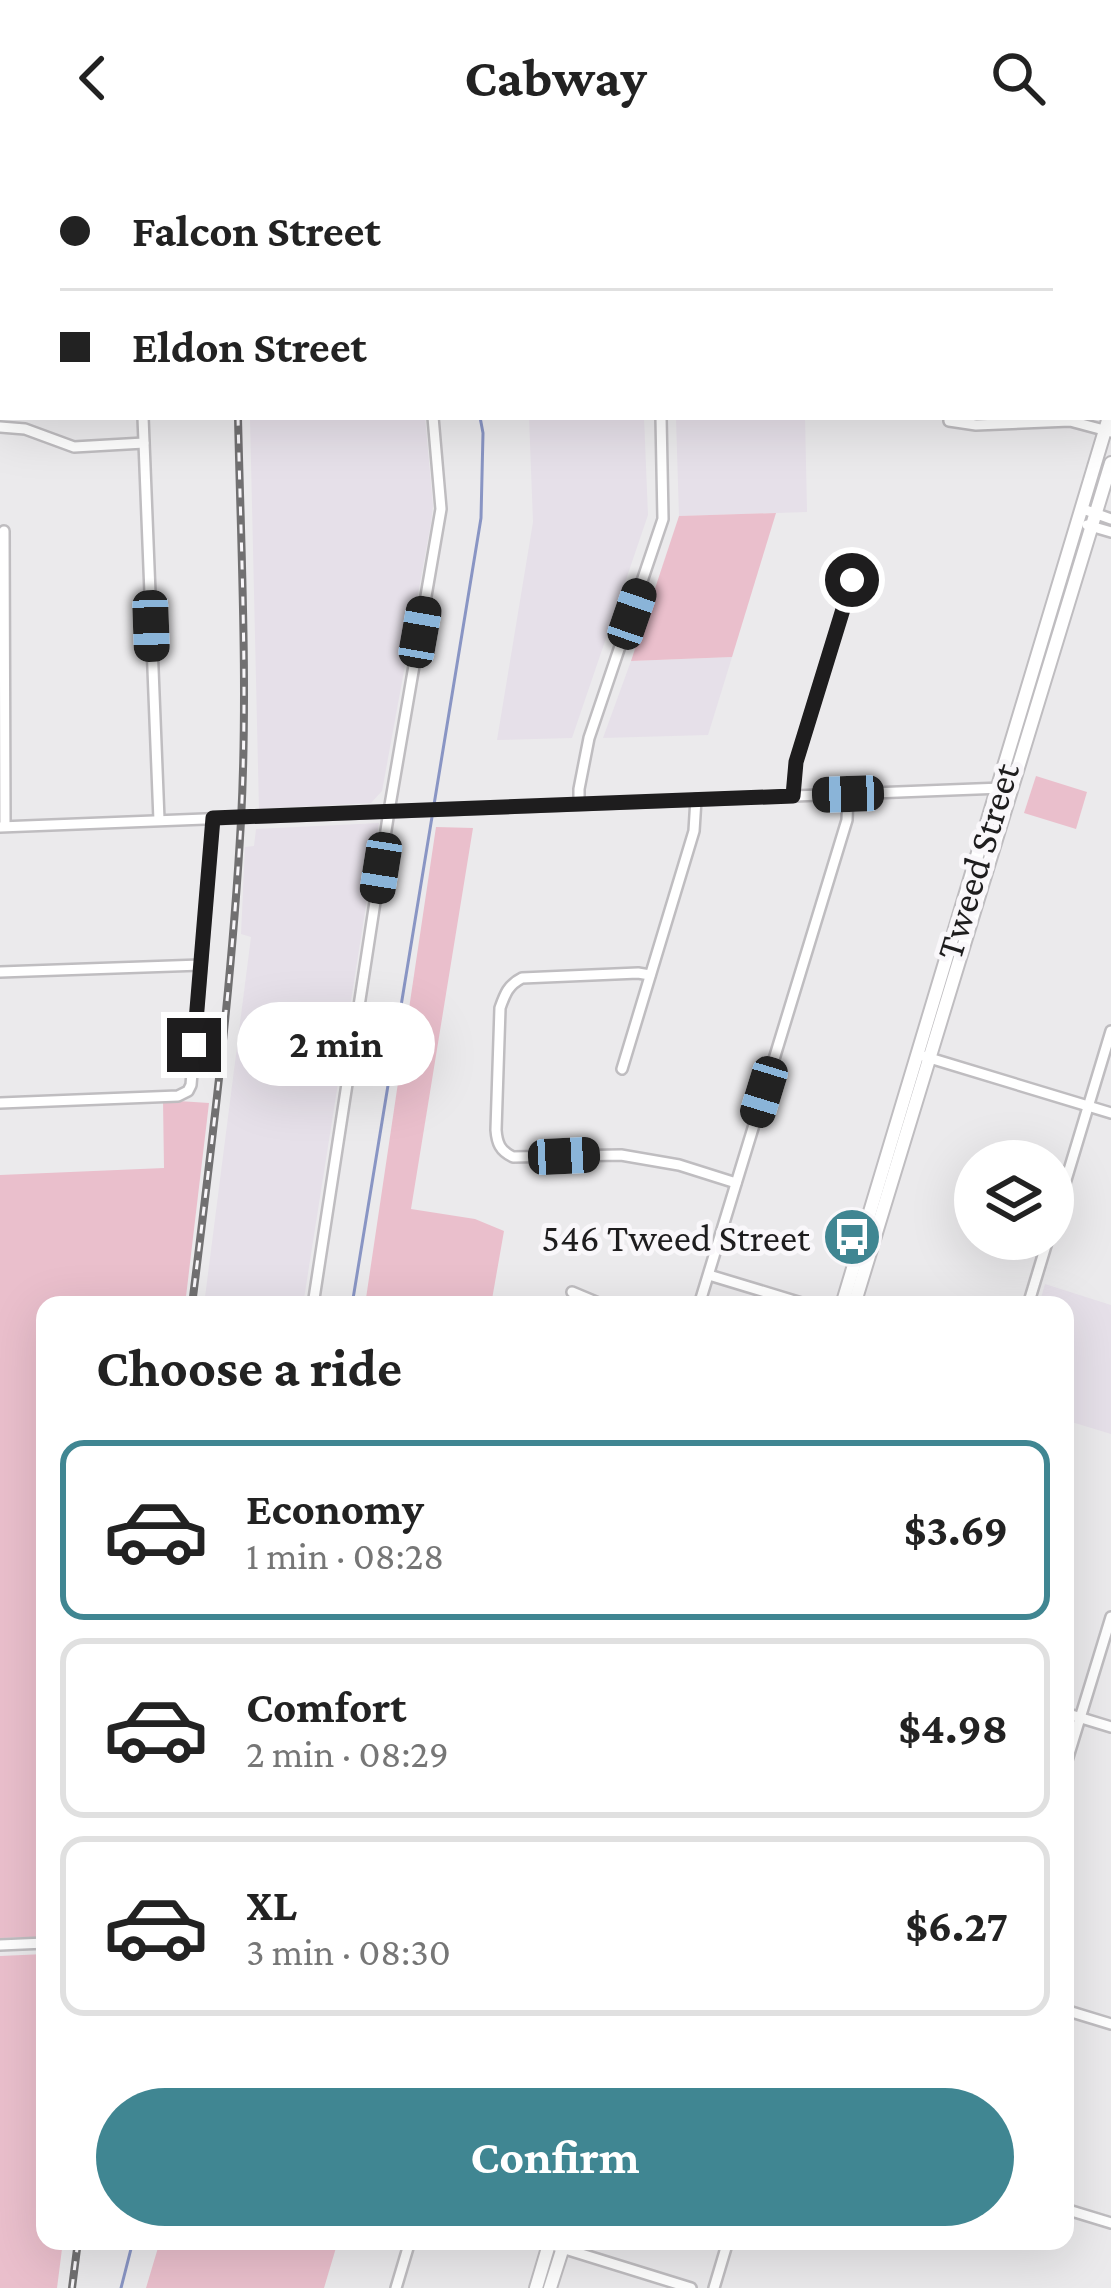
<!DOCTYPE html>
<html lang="en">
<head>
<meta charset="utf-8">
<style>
  body { margin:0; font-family:"Crimson Pro",serif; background:#f2f2f2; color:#222; height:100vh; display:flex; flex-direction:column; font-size:45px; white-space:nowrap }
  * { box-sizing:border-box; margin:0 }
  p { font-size:39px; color:#767676 }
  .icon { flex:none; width:66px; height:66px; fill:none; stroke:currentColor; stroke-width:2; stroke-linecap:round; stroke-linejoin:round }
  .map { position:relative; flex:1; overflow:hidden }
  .details { position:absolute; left:36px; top:1140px; width:1038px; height:954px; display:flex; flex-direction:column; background:#fff; border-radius:24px; box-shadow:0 12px 48px #0002 }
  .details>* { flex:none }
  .top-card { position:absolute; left:0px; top:0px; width:1113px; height:264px; box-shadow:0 12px 48px #0002; display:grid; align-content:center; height:264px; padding:0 60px; background:#fff }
  .tools { position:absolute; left:954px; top:984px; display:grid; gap:24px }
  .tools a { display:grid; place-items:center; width:120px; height:120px; border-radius:50%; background:#fff; box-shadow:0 12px 48px #0002; font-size:60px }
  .end { position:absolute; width:54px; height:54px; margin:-27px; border:15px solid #1e1d1e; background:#fff; box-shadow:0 0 0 6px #fff }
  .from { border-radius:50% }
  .bubble { position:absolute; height:84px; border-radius:42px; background:#fff; box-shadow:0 12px 48px #0002; font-size:39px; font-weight:700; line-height:84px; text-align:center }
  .car { position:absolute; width:36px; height:72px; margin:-36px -18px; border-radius:15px; box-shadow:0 0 9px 3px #0007; background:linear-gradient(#222 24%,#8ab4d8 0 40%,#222 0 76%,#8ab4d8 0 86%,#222 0) }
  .top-card b { display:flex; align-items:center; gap:42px; height:114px; font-size:45px }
  .top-card b+b { border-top:3px solid #e0e0e0 }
  .top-card i { width:30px; height:30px; background:#222 }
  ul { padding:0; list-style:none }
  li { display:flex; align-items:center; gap:36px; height:180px; margin:0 24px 18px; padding:0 36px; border:6px solid #e0e0e0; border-radius:24px }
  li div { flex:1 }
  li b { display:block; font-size:45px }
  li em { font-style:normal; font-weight:700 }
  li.active { border-color:#408692 }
  li>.icon { width:108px; height:108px; stroke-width:1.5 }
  h2 { padding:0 60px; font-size:54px; line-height:144px }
  .cta { display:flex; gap:24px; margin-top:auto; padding:24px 60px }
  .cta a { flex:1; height:138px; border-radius:72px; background:#408692; color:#fff; font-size:48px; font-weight:700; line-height:138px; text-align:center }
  header { display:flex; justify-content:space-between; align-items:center; height:156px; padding:0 60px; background:#fff; font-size:54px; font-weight:700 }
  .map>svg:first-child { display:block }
</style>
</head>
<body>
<header><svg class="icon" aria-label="back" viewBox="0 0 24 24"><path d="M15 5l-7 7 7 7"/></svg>Cabway<svg class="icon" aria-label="search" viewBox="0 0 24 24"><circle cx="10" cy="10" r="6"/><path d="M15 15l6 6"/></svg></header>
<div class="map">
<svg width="1111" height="2132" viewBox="0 0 1111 2132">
  <rect width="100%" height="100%" fill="#ebeaec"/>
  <!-- built -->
  <g fill="#e6e0e9">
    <path d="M250,261H425L433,350L431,367L382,635L371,647L259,653Z"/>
    <path d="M529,261H644L648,359L572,582L497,584L533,366Z"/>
    <path d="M676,261H805L807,356L679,360Z"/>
    <path d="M732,501L708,579L603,582L631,505Z"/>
    <path d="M379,667L303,1149H204L251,781L241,778L245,691L254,690L256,673Z"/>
    <path d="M1045,1128L1111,1149V1278L1065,1264V1149H1039Z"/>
  </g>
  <!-- green -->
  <g fill="#eabfcc">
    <rect x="797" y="0" width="267" height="3"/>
    <path d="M776,357L732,501L631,505L679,360Z"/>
    <path d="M1036,620L1087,636L1076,673L1024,657Z"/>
    <path d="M436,671L473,672L411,1053L475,1063L504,1075L491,1149H365Z"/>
    <path d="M163,944L209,947L185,1149H45V1781L0,1782V1019L164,1012Z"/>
    <path d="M45,1798V2085H63L57,2132H0V1800Z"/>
    <path d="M160,2085H338L324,2132H146Z"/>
  </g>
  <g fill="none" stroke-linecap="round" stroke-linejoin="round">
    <!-- stream -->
    <g stroke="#8995c4" stroke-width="3">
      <path d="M427,0L428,3"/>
      <path d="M352,1149L481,362L483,277L480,261"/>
      <path d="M121,2132L133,2085"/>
    </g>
    <!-- minor casing -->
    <g stroke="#bfbdc0" stroke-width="14">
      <g id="minor">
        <path d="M132,0V3"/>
        <path d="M385,0L386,3"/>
        <path d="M654,3L655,0"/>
        <path d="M1110,83H1111"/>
        <path d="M0,121H3"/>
        <path d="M143,261L159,664"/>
        <path d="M949,265L976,269L1070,265L1111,276"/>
        <path d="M0,271L25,273L74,291L144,287"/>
        <path d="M1083,353L1111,363"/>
        <path d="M1087,369L1111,376"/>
        <path d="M4,375L5,670"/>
        <path d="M793,639L796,606L852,424"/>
        <path d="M579,648V633L589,582L663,363L661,261"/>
        <path d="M0,671L1002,632"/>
        <path d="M0,816L201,809"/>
        <path d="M650,819L638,817L522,822C508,829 505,838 500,852L496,974C497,987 500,995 513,1001L621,999L679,1009L736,1027"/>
        <path d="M923,900L1111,957"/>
        <path d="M622,913L694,675L696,643"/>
        <path d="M0,947L178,940L188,935L191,929L213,662"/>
        <path d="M1053,1067L1111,875"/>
        <path d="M709,1119L808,1149"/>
        <path d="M572,1136L603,1149"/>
        <path d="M313,1149L389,655L441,353L433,261"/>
        <path d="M699,1149L847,664L848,637"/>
        <path d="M1028,1149L1048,1083"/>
        <path d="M1065,1557L1111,1571"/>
        <path d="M1065,1611L1111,1461"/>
        <path d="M0,1789L45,1787"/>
        <path d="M1065,1854L1111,1868"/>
        <path d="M1065,2053L1111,2067"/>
        <path d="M549,2088L691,2132"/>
        <path d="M396,2132L410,2085"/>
        <path d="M714,2132L728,2085"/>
      </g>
    </g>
    <!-- major casing -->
    <g stroke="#bfbdc0" stroke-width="16">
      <g id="major">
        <path d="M842,1149L1109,261"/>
        <path d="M854,1149L1111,307"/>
        <path d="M536,2132L550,2085"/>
        <path d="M550,2132L565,2085"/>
      </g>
    </g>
    <!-- minor -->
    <use href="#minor" stroke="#fff" stroke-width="9"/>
    <!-- major -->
    <use href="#major" stroke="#fff" stroke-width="12"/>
    <!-- rail casing -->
    <g stroke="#717071" stroke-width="8">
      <g id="rail">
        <path d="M232,0V3"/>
        <path d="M192,1149C212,988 232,827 241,665C248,531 241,395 238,261"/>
        <path d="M72,2132L78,2085"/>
      </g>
    </g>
    <!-- rail -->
    <use href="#rail" stroke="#f9f7fa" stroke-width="3" stroke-dasharray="9" stroke-linecap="butt"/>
  </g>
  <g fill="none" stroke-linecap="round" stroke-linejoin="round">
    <!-- route -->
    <path stroke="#1e1d1e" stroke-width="15" d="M194,889L213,662L793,640L796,606L852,424"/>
  </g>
  <!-- icons -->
  <defs>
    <g id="bus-disc" transform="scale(3)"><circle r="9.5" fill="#408692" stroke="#f9f7fa"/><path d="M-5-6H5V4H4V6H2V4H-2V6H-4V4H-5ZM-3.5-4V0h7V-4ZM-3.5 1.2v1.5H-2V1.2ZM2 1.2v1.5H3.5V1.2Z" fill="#fff"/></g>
  </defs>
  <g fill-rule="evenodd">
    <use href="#bus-disc" x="852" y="1081"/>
  </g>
  <g text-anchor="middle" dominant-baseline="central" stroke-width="10" stroke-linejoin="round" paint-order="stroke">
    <!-- street labels -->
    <g font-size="39" fill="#1e1d1e" stroke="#f9f7fa">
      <text transform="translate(977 705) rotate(-73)">Tweed Street</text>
    </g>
    <!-- poi labels -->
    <g font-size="39" fill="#1e1d1e" stroke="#f9f7fa" text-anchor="end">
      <text x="810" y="1081">546 Tweed Street</text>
    </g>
  </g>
</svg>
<div class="tools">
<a><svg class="icon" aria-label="layers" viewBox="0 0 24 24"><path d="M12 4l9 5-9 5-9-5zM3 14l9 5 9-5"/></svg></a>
</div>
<i class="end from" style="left:852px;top:424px"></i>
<i class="end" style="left:194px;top:889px"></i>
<div class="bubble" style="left:237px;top:846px;width:198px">2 min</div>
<i class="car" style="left:632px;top:458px;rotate:19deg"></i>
<i class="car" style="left:151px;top:470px;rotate:178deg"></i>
<i class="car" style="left:420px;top:476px;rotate:10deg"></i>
<i class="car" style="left:848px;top:638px;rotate:268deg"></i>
<i class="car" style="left:381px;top:712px;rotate:189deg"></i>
<i class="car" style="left:764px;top:936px;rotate:197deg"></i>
<i class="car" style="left:564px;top:1000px;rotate:87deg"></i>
<div class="top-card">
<b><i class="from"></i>Falcon Street</b>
<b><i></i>Eldon Street</b>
</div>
<section class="details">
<h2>Choose a ride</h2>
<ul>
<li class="active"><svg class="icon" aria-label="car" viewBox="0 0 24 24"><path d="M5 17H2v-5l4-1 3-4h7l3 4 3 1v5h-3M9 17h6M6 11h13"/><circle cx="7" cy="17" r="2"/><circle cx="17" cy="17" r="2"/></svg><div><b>Economy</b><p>1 min · 08:28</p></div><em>$3.69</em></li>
<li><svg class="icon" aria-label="car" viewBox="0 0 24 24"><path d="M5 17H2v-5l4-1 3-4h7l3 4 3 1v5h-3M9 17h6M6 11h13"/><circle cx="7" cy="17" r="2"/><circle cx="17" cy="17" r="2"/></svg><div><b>Comfort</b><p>2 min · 08:29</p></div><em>$4.98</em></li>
<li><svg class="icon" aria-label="car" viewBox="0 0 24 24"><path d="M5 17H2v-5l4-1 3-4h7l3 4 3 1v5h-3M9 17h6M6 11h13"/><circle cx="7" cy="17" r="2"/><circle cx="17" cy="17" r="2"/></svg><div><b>XL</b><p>3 min · 08:30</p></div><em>$6.27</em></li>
</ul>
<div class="cta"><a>Confirm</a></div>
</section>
</div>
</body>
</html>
